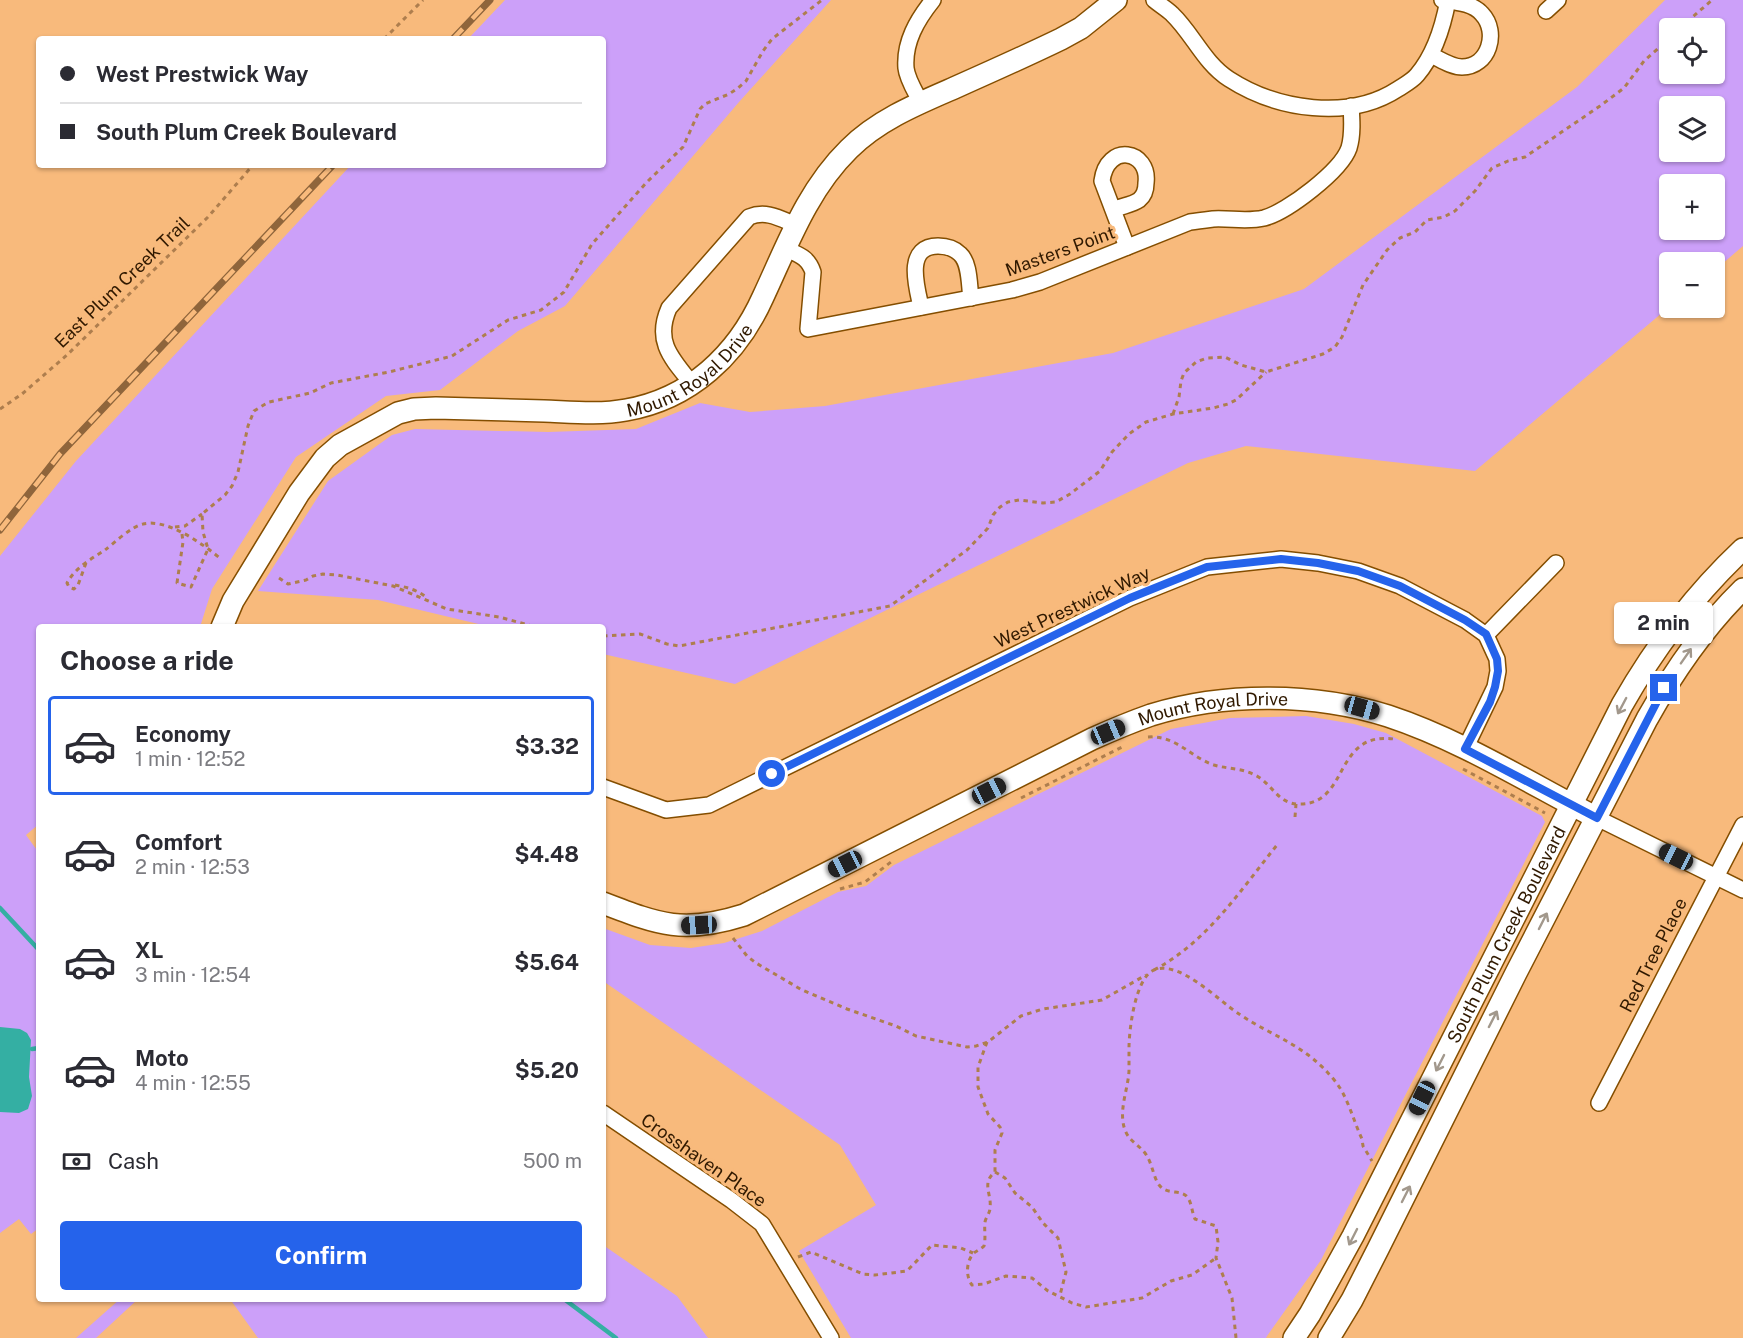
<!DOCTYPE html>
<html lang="en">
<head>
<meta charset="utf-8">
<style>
  body { margin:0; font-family:"Public Sans",sans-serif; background:#f7f7f7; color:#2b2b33; height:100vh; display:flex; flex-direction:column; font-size:22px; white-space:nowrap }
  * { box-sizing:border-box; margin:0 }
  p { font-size:20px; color:#7c7c81 }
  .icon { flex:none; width:33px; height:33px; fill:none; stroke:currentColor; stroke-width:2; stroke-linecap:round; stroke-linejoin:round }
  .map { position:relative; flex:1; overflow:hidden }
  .details { position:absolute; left:36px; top:624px; width:570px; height:678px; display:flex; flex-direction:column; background:#fff; border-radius:6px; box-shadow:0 2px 4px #0004 }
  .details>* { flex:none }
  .guide { position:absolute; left:36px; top:36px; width:570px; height:132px; border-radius:6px; box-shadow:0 2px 4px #0004; display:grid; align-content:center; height:132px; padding:0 24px; background:#fff }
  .tools { position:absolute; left:1659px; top:18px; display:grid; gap:12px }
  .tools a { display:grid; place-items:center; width:66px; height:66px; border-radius:6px; background:#fff; box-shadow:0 2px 4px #0004; font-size:30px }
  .end { position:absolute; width:27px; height:27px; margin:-14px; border:8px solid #2563eb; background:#fff; box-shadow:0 0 0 3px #fff }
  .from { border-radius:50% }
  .bubble { position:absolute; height:42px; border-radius:6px; background:#fff; box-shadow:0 2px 4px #0004; font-size:20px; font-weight:700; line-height:42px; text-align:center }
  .car { position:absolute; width:18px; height:36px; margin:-18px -9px; border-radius:8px; box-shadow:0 0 4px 2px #0007; background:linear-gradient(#222 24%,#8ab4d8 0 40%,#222 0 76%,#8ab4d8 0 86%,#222 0) }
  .guide b { display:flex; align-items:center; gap:21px; height:57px; font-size:22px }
  .guide b+b { border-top:2px solid #e1e1e2 }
  .guide i { width:15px; height:15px; background:#2b2b33 }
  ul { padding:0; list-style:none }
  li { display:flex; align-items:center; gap:18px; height:99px; margin:0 12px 9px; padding:0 12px; border:3px solid transparent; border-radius:6px }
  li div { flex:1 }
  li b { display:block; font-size:22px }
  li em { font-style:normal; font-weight:700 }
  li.current { border-color:#2563eb }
  li>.icon { width:54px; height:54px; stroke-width:1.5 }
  h2 { padding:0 24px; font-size:27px; line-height:72px }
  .pay { display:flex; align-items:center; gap:15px; height:66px; padding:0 24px; font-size:22px }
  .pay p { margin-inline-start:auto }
  .action { display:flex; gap:12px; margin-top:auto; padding:12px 24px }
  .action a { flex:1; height:69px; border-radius:6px; background:#2563eb; color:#fff; font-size:24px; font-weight:700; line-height:69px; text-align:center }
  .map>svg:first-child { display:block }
</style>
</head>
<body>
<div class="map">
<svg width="1743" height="1338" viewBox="0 0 1743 1338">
  <rect width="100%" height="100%" fill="#f8ba7c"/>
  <!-- green -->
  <g fill="#cca0f9" fill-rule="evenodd">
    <path d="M505,0H831L739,102L565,306L518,331L440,390L386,396L296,457L212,589L200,627H39V824L26,835L39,853V1228L31,1234L19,1219L0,1233V556L76,461L351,165H603V39H468Z"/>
    <path d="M1665,0H1743V246L1715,270L1714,262H1670L1669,307L1475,471L1246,446L1188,463L735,684L603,654V627H491L378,600L258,591L328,481L392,435L415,429L548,432L636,429L700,403L750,412L825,406L1113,353L1304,289L1577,87ZM1670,28H1714V74H1670ZM1670,106H1714V152H1670ZM1670,184H1714V230H1670Z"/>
    <path d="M1306,716L1354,724L1386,733L1542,816L1545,822L1321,1260L1267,1336L1266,1338H851L799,1251L876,1205L840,1145L603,981V928L650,945L691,948L724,943L762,931L838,892L866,886L894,865L1171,729L1230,718Z"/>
    <path d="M603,1245L677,1296L708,1338H258L230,1299H603Z"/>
    <path d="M120,1299H138L96,1338H76Z"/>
  </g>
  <!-- water -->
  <path fill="#34afa3" d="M0,1027L20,1029L27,1033L31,1040L29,1077L32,1096L28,1109L19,1113L0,1112Z"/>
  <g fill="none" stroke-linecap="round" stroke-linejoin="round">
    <!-- stream -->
    <g stroke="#34afa3" stroke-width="4.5">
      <path d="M0,908L39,950"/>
      <path d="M32,1049L39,1048"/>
      <path d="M564,1299L616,1338"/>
    </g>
    <!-- street casing -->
    <g stroke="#844e00" stroke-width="18">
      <g id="street">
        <path d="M1154,0C1160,5 1167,9 1172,14C1193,34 1204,63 1229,79C1277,110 1349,121 1398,89C1404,85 1412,81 1417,75C1435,54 1443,27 1448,0"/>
        <path d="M1546,11L1558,0"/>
        <path d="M1431,55C1440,59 1451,67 1462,67C1489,67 1499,32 1482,14C1473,3 1455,2 1442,0"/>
        <path d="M921,103C916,93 907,79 906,68C904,42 917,20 933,0"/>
        <path d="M1113,210C1121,206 1132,205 1139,200C1144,196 1146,190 1146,183C1150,150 1107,142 1102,181L1127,247"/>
        <path d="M786,249C799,255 808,257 813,272L808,329L1012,290L1040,282L1190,222C1197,221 1205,220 1213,219C1230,218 1247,222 1264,218C1287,212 1341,171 1349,148C1353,135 1352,120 1351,106"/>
        <path d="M921,307C917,288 904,246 938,246C946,246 954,248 960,254C970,263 969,285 971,298"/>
        <path d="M693,385C672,359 654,342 669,308L749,217C766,210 779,218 796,225"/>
        <path d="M1486,635L1556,563"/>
        <path d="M603,787L666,810L709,805L1130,598L1207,567L1281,559L1318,563L1358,571L1400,586L1465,620L1486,635L1497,659L1498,671L1495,687L1465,749"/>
        <path d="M1597,818L1743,890"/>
        <path d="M1599,1103L1743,825"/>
        <path d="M603,1113L731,1200L762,1224L831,1338"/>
      </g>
    </g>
    <!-- secondary casing -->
    <g stroke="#844e00" stroke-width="24">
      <g id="secondary">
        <path id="s1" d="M222,627L233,601L299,493L325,458L340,445L398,413L414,409L436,408C472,409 508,410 544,411C571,412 599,415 626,410C690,399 737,355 763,297C787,246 807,190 849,149C878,120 917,104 954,88C990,72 1026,56 1061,39L1081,28L1116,0"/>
        <path id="s2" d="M603,903C660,925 684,934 744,915L1092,739C1112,730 1131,722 1151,715C1225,692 1315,693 1388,716C1461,740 1529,783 1597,818"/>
        <path id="s3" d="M1294,1338L1310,1314L1353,1236L1622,705C1655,647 1694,595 1743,549"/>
        <path d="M1329,1338L1352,1300L1378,1249L1516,973L1647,719C1674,671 1704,627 1743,589"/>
      </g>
    </g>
    <!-- path -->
    <g stroke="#ae7e4e" stroke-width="3" stroke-dasharray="4.5 4.5" stroke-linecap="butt">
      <path d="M1680,28L1712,0"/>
      <path d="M384,39L423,0"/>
      <path d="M0,409L22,394L67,355L208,217L253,165"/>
      <path d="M1173,414L1179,397L1181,381L1184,373L1196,362L1207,358L1225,357L1241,365L1266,372L1323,354L1335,347L1342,337L1363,285L1387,250L1400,238L1415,232L1427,220L1444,217L1455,211L1475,191L1492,168L1508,161L1525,157L1600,106L1624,88L1644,61L1670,38"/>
      <path d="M175,527L185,526L202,514"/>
      <path d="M182,534L183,542L177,583L191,587L208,549L203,532L202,514L225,495L232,486L238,472L248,426L254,411L262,406L269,402L310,393L331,383L389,372L452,356L508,320L541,310L564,292L592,244L646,183L683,147L700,109L705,104L729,94L738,88L746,81L763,51L772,39L822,0"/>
      <path d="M86,563L78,585L74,589L69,587L67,583C75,568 91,559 105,550C114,543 132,526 143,524C167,518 203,544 221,559"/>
      <path d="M279,578L288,584L306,580L313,576L323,574L337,575L393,586L447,609L499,617L536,627"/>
      <path d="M395,585C406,587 418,590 427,598"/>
      <path d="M603,636L640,634L667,644L679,646L890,606L967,550L988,528L993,515L1000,507L1008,502L1019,500L1043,503L1056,502L1070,494L1100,471L1112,452L1129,434L1146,422L1173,414L1213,408L1228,404L1236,400L1266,372"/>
      <path d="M1148,737C1176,735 1190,757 1214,765C1227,769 1242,768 1255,775C1272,783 1278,805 1300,804C1350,804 1333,731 1394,739"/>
      <path d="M1463,769L1545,813"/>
      <path d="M1021,798L1122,747"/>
      <path d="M1295,817L1296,804"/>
      <path d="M840,889L865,882L891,862"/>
      <path d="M733,938L747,956L756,963L802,990L847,1009L896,1026L916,1036L967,1047L976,1046L988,1042L1021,1016L1043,1009L1102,1000L1146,975"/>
      <path d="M1154,970C1207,942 1240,891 1277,845"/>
      <path d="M987,1042L978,1067V1087L988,1114L1000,1127L1002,1133L995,1150V1172C981,1183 992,1194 990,1208C990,1213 986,1217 985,1222C984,1230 986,1238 984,1246C980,1250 975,1251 972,1255C966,1264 966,1277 972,1285L984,1284L1006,1276L1032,1278L1048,1291L1072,1303L1086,1307L1142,1298L1171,1281L1192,1275L1216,1258"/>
      <path d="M995,1172L1005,1178L1015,1193L1032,1207L1043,1223L1058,1238L1066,1272L1060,1295"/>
      <path d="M798,1257L811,1252L863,1274L875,1275L907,1271L932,1245L961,1248L973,1253"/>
      <path d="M1236,1338L1232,1298L1216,1258L1218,1242L1216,1226L1195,1219C1192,1213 1192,1204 1188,1198C1183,1189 1167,1195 1160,1186C1153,1178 1153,1164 1145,1153C1138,1144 1129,1141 1125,1130C1118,1111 1128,1090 1129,1071C1129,1064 1129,1056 1129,1048C1129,1030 1135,981 1152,971C1177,957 1219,1001 1239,1014C1275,1038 1305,1044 1335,1081C1348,1097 1353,1120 1362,1139L1363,1146L1372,1161"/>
    </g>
    <!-- street -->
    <use href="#street" stroke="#fff" stroke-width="15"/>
    <!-- secondary -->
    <use href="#secondary" stroke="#fff" stroke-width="21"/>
    <!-- rail casing -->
    <g stroke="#8f653b" stroke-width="7">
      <g id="rail">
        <path d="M453,39L490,0"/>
        <path d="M0,530L60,454L333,165"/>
      </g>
    </g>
    <!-- rail -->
    <use href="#rail" stroke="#f8ba7c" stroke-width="4.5" stroke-dasharray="14" stroke-linecap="butt"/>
  </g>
  <!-- one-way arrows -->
  <defs><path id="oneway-shaft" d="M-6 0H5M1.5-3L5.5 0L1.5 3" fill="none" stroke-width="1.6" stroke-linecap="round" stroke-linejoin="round" transform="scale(1.5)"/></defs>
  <g stroke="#a2988c">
    <use href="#oneway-shaft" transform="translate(1686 656) rotate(-55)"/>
    <use href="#oneway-shaft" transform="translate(1622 706) rotate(118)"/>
    <use href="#oneway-shaft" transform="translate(1543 921) rotate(-63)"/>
    <use href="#oneway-shaft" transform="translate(1493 1019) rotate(-63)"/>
    <use href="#oneway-shaft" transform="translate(1440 1063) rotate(117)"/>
    <use href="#oneway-shaft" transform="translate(1406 1194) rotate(-63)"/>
    <use href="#oneway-shaft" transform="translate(1353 1237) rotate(117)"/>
  </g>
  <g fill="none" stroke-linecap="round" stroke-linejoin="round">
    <!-- route -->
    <path stroke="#2563eb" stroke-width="8" d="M772,774L1130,598L1207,567L1281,559L1318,563L1358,571L1400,586L1465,620L1486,634L1497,659L1498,671L1495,687L1490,702L1465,749L1597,818L1664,688"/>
  </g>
  <g text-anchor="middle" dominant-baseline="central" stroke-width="6" stroke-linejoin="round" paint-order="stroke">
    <!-- street labels -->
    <g font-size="18" fill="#301900" stroke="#f8ba7c">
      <text transform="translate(1060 251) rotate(-20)">Masters Point</text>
      <text transform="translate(122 282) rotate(-44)">East Plum Creek Trail</text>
      <text stroke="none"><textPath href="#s1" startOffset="590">Mount Royal Drive</textPath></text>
      <text transform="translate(1072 607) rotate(-25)">West Prestwick Way</text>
      <text stroke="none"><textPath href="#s2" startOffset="662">Mount Royal Drive</textPath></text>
      <text stroke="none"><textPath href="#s3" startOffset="456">South Plum Creek Boulevard</textPath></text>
      <text transform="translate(1653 955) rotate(-63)">Red Tree Place</text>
      <text transform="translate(704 1160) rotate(35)">Crosshaven Place</text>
    </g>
  </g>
</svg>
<div class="tools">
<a><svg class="icon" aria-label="locate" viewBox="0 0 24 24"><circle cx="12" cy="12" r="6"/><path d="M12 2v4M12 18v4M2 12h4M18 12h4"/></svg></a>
<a><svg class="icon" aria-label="layers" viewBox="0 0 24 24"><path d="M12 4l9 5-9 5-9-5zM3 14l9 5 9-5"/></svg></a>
<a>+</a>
<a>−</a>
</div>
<i class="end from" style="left:772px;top:774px"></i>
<i class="end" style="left:1664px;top:688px"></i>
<div class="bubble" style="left:1614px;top:602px;width:99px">2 min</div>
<i class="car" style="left:1362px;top:708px;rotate:106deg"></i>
<i class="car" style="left:1108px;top:732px;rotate:67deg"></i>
<i class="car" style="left:989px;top:791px;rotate:63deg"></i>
<i class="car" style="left:1676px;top:857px;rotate:296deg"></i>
<i class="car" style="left:845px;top:864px;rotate:243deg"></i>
<i class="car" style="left:699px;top:925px;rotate:267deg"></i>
<i class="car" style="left:1422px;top:1098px;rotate:206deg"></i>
<div class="guide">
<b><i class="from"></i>West Prestwick Way</b>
<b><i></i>South Plum Creek Boulevard</b>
</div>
<section class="details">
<h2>Choose a ride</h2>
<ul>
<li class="current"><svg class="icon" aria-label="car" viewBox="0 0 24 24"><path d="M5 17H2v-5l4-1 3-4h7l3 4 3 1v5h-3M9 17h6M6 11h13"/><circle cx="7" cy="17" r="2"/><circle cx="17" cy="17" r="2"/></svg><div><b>Economy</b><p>1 min · 12:52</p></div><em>$3.32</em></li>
<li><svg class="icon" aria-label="car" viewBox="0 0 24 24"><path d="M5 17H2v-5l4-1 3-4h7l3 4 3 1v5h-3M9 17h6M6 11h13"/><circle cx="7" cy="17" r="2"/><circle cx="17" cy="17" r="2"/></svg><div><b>Comfort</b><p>2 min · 12:53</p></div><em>$4.48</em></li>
<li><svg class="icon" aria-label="car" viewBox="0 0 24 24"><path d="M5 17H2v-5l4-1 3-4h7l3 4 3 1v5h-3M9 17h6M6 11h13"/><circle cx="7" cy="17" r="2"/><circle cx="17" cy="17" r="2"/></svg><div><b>XL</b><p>3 min · 12:54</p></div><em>$5.64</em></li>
<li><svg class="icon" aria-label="car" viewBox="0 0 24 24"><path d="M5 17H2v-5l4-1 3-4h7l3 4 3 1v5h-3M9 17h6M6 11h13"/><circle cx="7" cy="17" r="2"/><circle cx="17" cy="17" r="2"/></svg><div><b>Moto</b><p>4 min · 12:55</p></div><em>$5.20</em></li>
</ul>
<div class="pay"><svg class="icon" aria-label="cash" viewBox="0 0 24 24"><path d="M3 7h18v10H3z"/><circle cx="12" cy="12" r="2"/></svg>Cash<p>500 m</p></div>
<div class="action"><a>Confirm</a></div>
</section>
</div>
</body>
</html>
